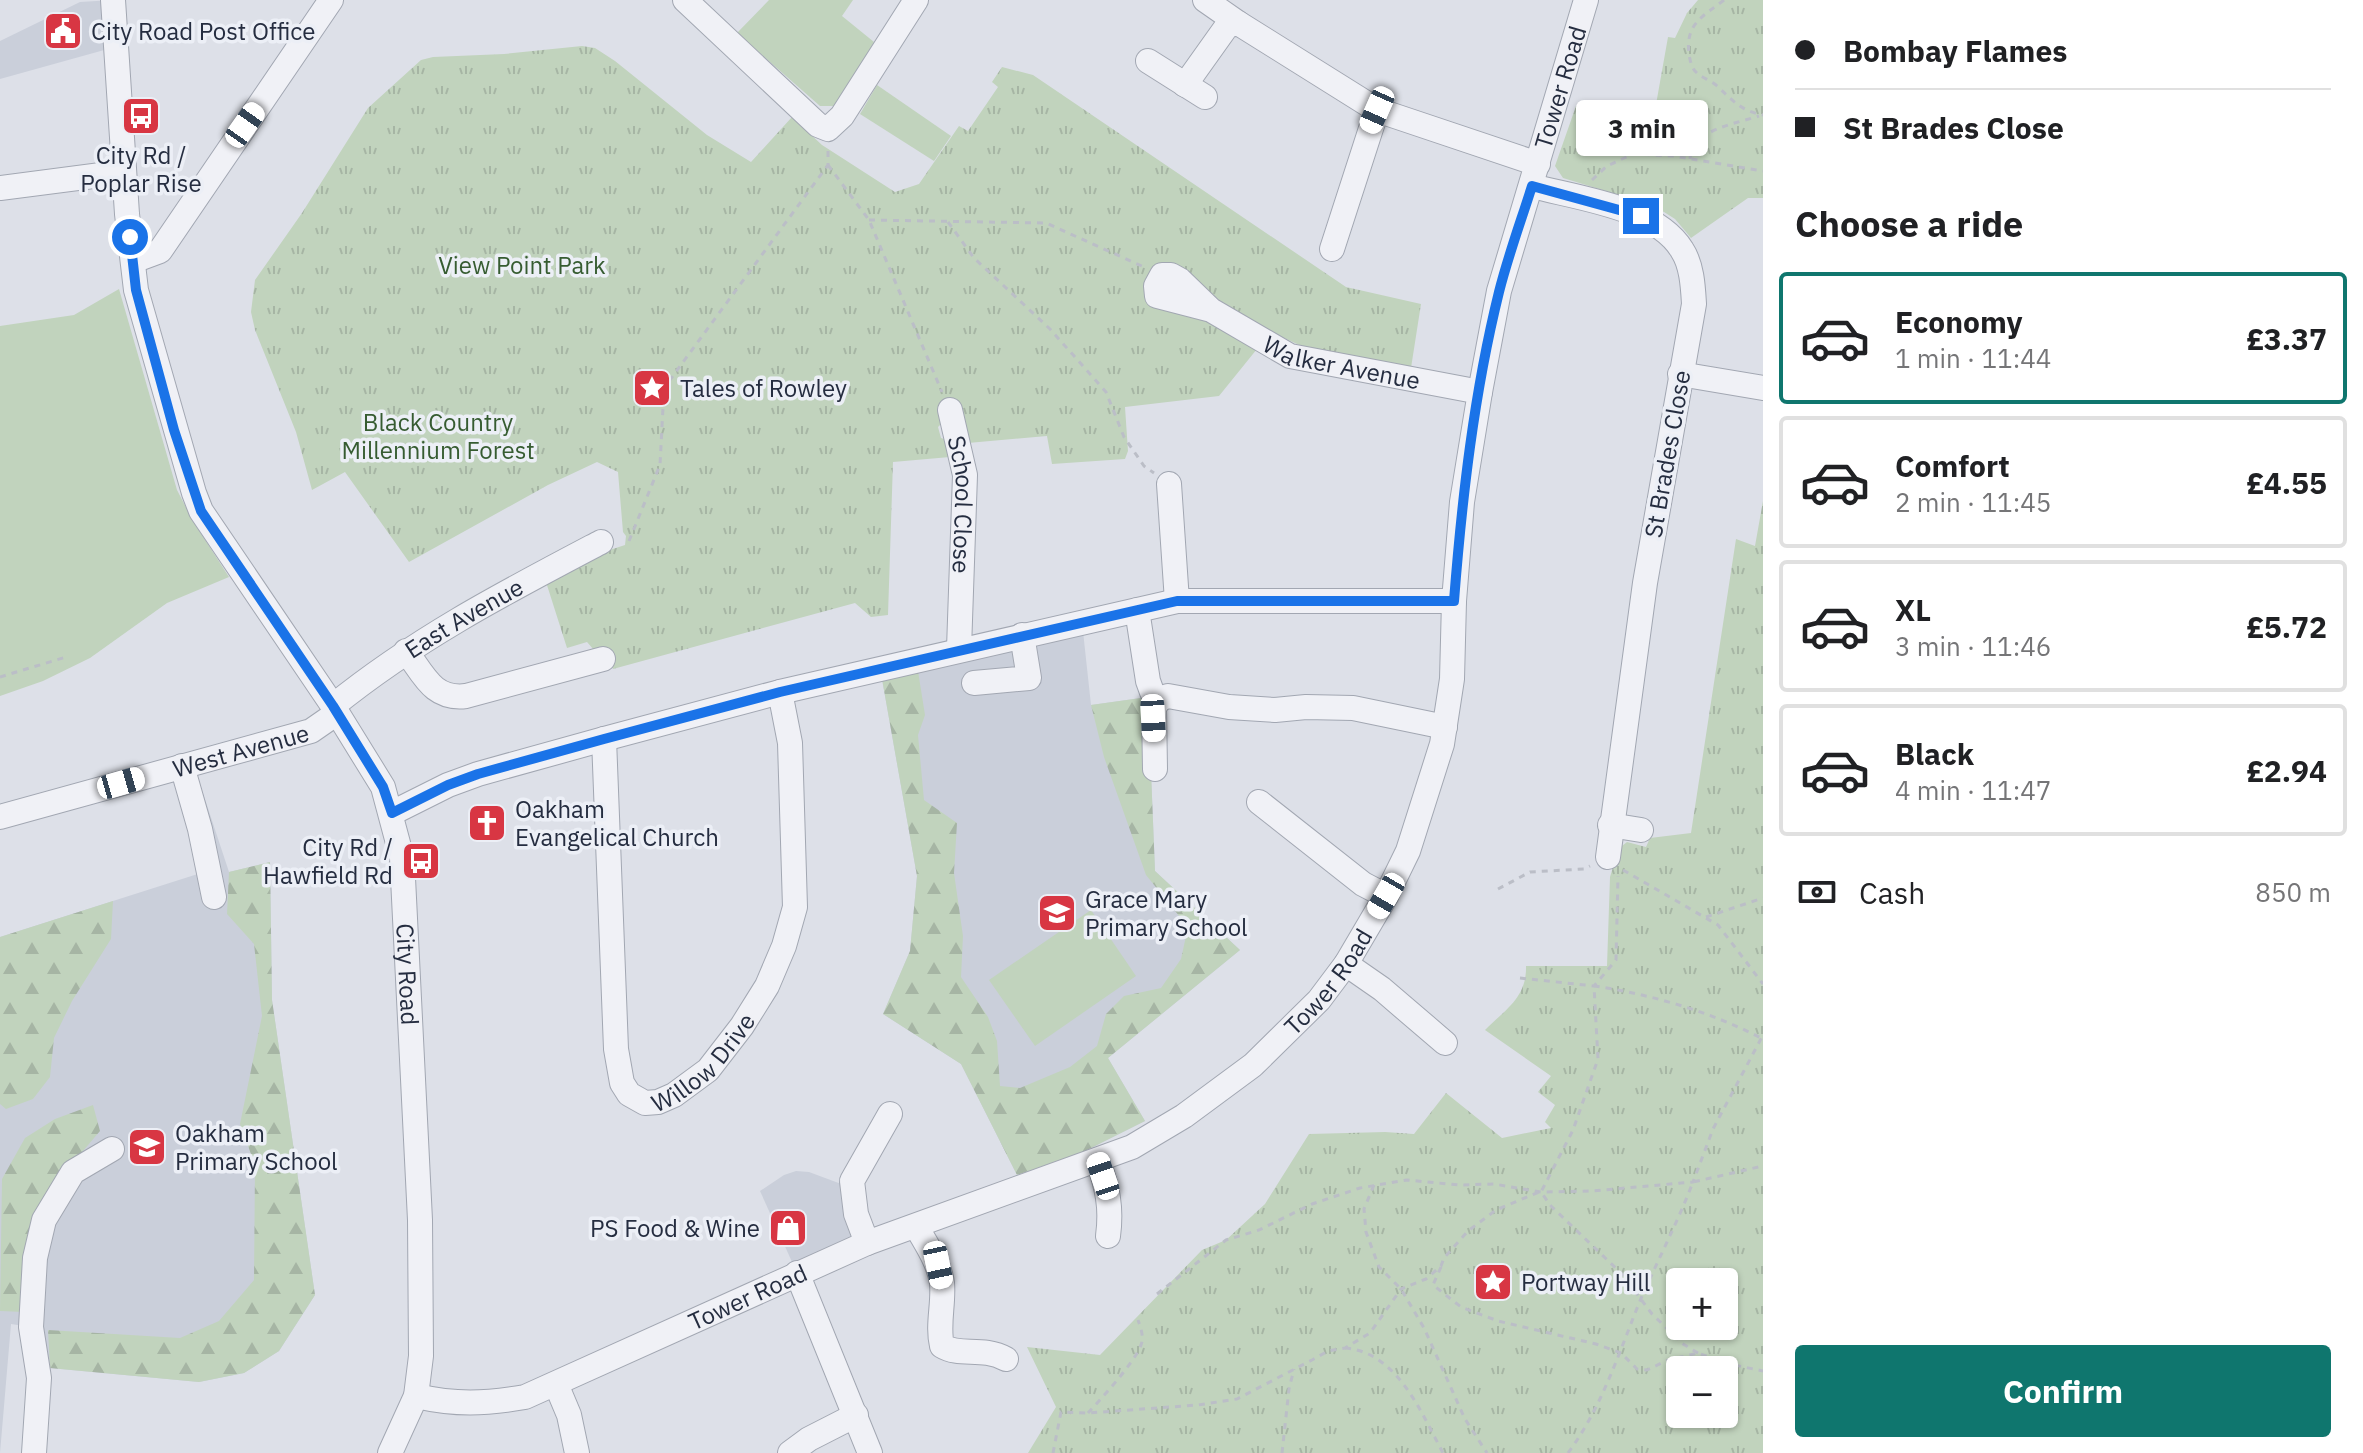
<!DOCTYPE html>
<html lang="en">
<head>
<meta charset="utf-8">
<style>
  body { margin:0; font-family:"IBM Plex Sans",sans-serif; background:#f2f2f2; color:#202124; height:100vh; display:flex; flex-direction:column; font-size:30px; white-space:nowrap }
  * { box-sizing:border-box; margin:0 }
  p { font-size:26px; color:#757577 }
  .icon { flex:none; width:44px; height:44px; fill:none; stroke:currentColor; stroke-width:2; stroke-linecap:round; stroke-linejoin:round }
  .map { position:relative; flex:1; overflow:hidden }
  .details { display:flex; flex-direction:column; background:#fff; width:600px }
  .details>* { flex:none }
  .guide { display:grid; align-content:center; height:176px; padding:0 32px; background:#fff }
  .buttons { position:absolute; left:1666px; top:1268px; display:grid; gap:16px }
  .buttons a { display:grid; place-items:center; width:72px; height:72px; border-radius:8px; background:#fff; box-shadow:0 2px 6px #0004; font-size:40px }
  .end { position:absolute; width:36px; height:36px; margin:-18px; border:10px solid #1a73e8; background:#fff; box-shadow:0 0 0 4px #fff }
  .from { border-radius:50% }
  .bubble { position:absolute; height:56px; border-radius:8px; background:#fff; box-shadow:0 2px 6px #0004; font-size:26px; font-weight:800; line-height:56px; text-align:center }
  .car { position:absolute; width:24px; height:48px; margin:-24px -12px; border-radius:10px; box-shadow:0 0 6px 2px #0007; background:linear-gradient(#fff 24%,#345 0 40%,#fff 0 76%,#345 0 86%,#fff 0) }
  .guide b { display:flex; align-items:center; gap:28px; height:76px; font-size:30px }
  .guide b+b { border-top:2px solid #e0e0e0 }
  .guide i { width:20px; height:20px; background:#202124 }
  ul { padding:0; list-style:none }
  li { display:flex; align-items:center; gap:24px; height:132px; margin:0 16px 12px; padding:0 16px; border:4px solid #e0e0e0; border-radius:8px }
  li div { flex:1 }
  li b { display:block; font-size:30px }
  li em { font-style:normal; font-weight:800 }
  li.active { border-color:#0f766e }
  li>.icon { width:72px; height:72px; stroke-width:1.5 }
  h2 { padding:0 32px; font-size:36px; line-height:96px }
  .pay { display:flex; align-items:center; gap:20px; height:88px; padding:0 32px; font-size:30px }
  .pay p { margin-inline-start:auto }
  .primary-button { display:flex; gap:16px; margin-top:auto; padding:16px 32px }
  .primary-button a { flex:1; height:92px; border-radius:8px; background:#0f766e; color:#fff; font-size:32px; font-weight:800; line-height:92px; text-align:center }
  main { display:flex; flex:1; min-height:0 }
  .map>svg:first-child { display:block }
</style>
</head>
<body>
<main>
<div class="map">
<svg width="1763" height="1453" viewBox="0 0 1763 1453">
  <defs>
    <pattern id="forest-firs" width="22" height="20" patternUnits="userSpaceOnUse" patternTransform="scale(2)"><rect width="22" height="20" fill="#c1d3bd"/><path d="M5 1l3.5 6h-7zM16 11l3.5 6h-7z" fill="#a6b5a4"/></pattern>
    <pattern id="park-tufts" width="24" height="20" patternUnits="userSpaceOnUse" patternTransform="scale(2)"><rect width="24" height="20" fill="#c1d3bd"/><path d="M3 7l-1-3M5 7V3M7 7l1-3M15 17l-1-3M17 17v-4M19 17l1-3" fill="none" stroke="#a6b5a4"/></pattern>
  </defs>
  <rect width="100%" height="100%" fill="#dde0e8"/>
  <!-- built -->
  <g fill="#cacfda">
    <path d="M113,0L115,47L0,79V41L80,2Z"/>
    <path d="M1082,622L1091,705L1148,697L1155,871L1240,950L1108,1058L1145,1121L1083,1152L1017,1175L961,1064L883,1014L910,951L917,876L882,679Z"/>
    <path d="M198,778L229,872L270,862L272,1000L315,1295L279,1351L244,1373L199,1382L50,1368L31,1327L11,1324L0,1453V937L204,872Z"/>
    <path d="M796,1171L809,1172L852,1188L867,1243L797,1273L760,1191L784,1175Z"/>
  </g>
  <!-- green -->
  <g fill="#c1d3bd">
    <path d="M769,0H853L842,16L874,42L836,106H820L737,33Z"/>
    <path d="M877,85L951,136L934,161L860,114Z"/>
    <path d="M119,289L177,490L193,521L229,577L167,603L90,658L43,681L0,696V326L74,315Z"/>
    <path d="M1091,910L1136,976L1035,1046L989,980Z"/>
  </g>
  <!-- forest -->
  <g fill="url(#forest-firs)">
    <path d="M918,671L925,715L918,735L924,800L957,823L954,873L963,936L961,977L988,1017L997,1041L1000,1086L1020,1088L1070,1067L1097,1046L1106,1014L1124,996L1161,988L1181,959L1188,927L1146,875L1104,757L1091,705L1148,697L1155,871L1240,950L1108,1058L1145,1121L1083,1152L1017,1175L961,1064L883,1014L910,951L917,876L882,679Z"/>
    <path d="M270,862L272,1000L315,1295L279,1351L244,1373L199,1382L50,1368L48,1330L180,1338L219,1321L254,1280L255,1165L240,1124L262,1016L254,944L227,914L229,872Z"/>
    <path d="M113,901L111,939L72,1001L54,1038L50,1077L33,1099L6,1109L0,1104V937Z"/>
    <path d="M93,1105L100,1131L49,1191L24,1312L0,1311L2,1179L25,1138L55,1119Z"/>
  </g>
  <!-- park -->
  <g fill="url(#park-tufts)" fill-rule="evenodd">
    <path d="M1698,0H1763V198H1748L1691,238L1675,219L1664,212L1642,202L1563,178L1555,166L1576,106L1652,127L1668,37L1675,38L1687,13Z"/>
    <path d="M582,46L595,48L615,61L707,135L751,162L792,117L822,145L895,192L919,184L959,126L968,131L998,87L992,82L1002,67L1033,75L1346,287L1421,304L1411,368L1308,349L1273,333L1207,293L1185,307L1257,349L1219,396L1125,407L1128,451L1125,459L1052,464L1047,436L968,443L944,421L938,427L941,438L947,440L950,457L893,462L888,615L871,617L855,603L613,669L607,651L594,650L587,642L567,648L546,582L585,558L625,545L626,536L623,532L618,472L597,462L548,485L409,562L345,472L312,490L296,432L255,330L251,312L255,280L302,213L368,108L421,60L433,57L504,54Z"/>
    <path d="M1763,501V1453H1028L1056,1407L1027,1347L1100,1355L1202,1250L1226,1240L1265,1204L1309,1134L1385,1132L1414,1134L1446,1093L1502,1138L1551,1128L1545,1122L1555,1105L1538,1092L1551,1076L1485,1030C1506,1009 1527,997 1526,966H1607L1610,877L1613,867L1608,857L1627,842L1646,847L1650,838L1691,833L1736,539L1755,546ZM1680,1282H1724V1326H1680ZM1680,1370H1724V1414H1680Z"/>
  </g>
  <g fill="none" stroke-linecap="round" stroke-linejoin="round">
    <!-- minor casing -->
    <g stroke="#a2a7b2" stroke-width="26">
      <g id="minor">
        <path id="s1" d="M113,0L127,214L136,290L194,493L201,511L333,706L383,787L402,858L420,1220L421,1356L416,1396L390,1453"/>
        <path d="M685,0L818,125L828,129L842,116L916,0"/>
        <path d="M1205,0L1238,23"/>
        <path d="M1148,61L1205,97"/>
        <path d="M1185,85L1227,26L1238,23L1377,110L1538,164"/>
        <path d="M1532,186C1577,198 1656,207 1682,250C1692,265 1693,287 1694,304L1645,583L1608,857"/>
        <path d="M0,188L124,172"/>
        <path d="M1332,249L1377,110"/>
        <path d="M133,261L160,251L331,0"/>
        <path id="s2" d="M1211,310L1157,296L1156,286L1162,275H1171L1180,280L1211,310L1290,356L1480,392"/>
        <path d="M1680,374L1763,388"/>
        <path id="s3" d="M950,410L965,475L959,649"/>
        <path d="M1169,484L1177,601"/>
        <path d="M1137,610L1148,681L1152,692L1160,699"/>
        <path d="M406,651C424,675 433,700 466,696L603,659"/>
        <path d="M974,683L1029,678L1022,635"/>
        <path id="s4" d="M333,706C417,638 506,592 601,542"/>
        <path id="s5" d="M604,739L616,1049L622,1083L629,1094L645,1103L658,1102L674,1095L708,1070L742,1026L767,986L784,946L795,907L790,743L780,692"/>
        <path d="M182,766L200,829L214,897"/>
        <path d="M1155,769L1154,707L1160,699L1168,696L1229,707L1275,710L1306,707L1353,708L1445,727"/>
        <path d="M1259,802L1363,884L1386,896"/>
        <path d="M392,813L448,785L478,774L604,739L780,692L1177,601H1454"/>
        <path id="s6" d="M0,817L311,731L337,713"/>
        <path d="M1610,825L1641,830"/>
        <path d="M1346,964L1382,989L1445,1043"/>
        <path d="M1098,1160C1107,1187 1112,1207 1108,1236"/>
        <path d="M916,1226C926,1244 939,1262 942,1283C944,1304 937,1325 942,1346C960,1357 982,1346 1006,1359"/>
        <path d="M867,1243L856,1214L852,1181L890,1114"/>
        <path d="M797,1273L870,1453"/>
        <path d="M556,1384L569,1415L577,1453"/>
        <path id="s7" d="M416,1396C456,1405 484,1404 525,1397L867,1243L1132,1147L1184,1116L1253,1065L1319,1000L1346,964L1386,896L1408,851L1442,744L1452,679L1454,601L1462,502L1480,392L1499,291L1586,0"/>
        <path d="M34,1453L39,1378L31,1327L35,1258L44,1220L73,1172L112,1149"/>
        <path d="M790,1453L809,1439L856,1415"/>
      </g>
    </g>
    <!-- path -->
    <g stroke="#bbbec7" stroke-width="3" stroke-dasharray="6 6" stroke-linecap="butt">
      <path d="M1724,0C1704,16 1685,23 1689,54C1690,60 1691,66 1695,71C1700,77 1710,80 1716,85C1732,100 1741,111 1763,115"/>
      <path d="M1690,159C1693,129 1735,124 1759,116"/>
      <path d="M828,165L869,220L942,392"/>
      <path d="M1592,180L1607,166L1633,154L1673,156L1763,171"/>
      <path d="M869,220L1046,223L1144,267"/>
      <path d="M948,222L974,258L1050,329L1106,392L1124,437L1144,466L1154,473"/>
      <path d="M629,541L660,465L664,388L828,165V150"/>
      <path d="M0,677L66,657"/>
      <path d="M1623,870L1718,925L1763,984"/>
      <path d="M1498,889L1530,872L1584,869L1590,866"/>
      <path d="M1706,917L1763,898"/>
      <path d="M1520,978L1594,986L1616,960L1618,876"/>
      <path d="M1374,1185L1364,1209L1366,1232L1379,1267L1401,1289L1424,1328L1465,1419L1487,1453"/>
      <path d="M1441,1267L1433,1285L1461,1307L1498,1321L1596,1344L1621,1353L1637,1369L1647,1370L1668,1360L1698,1353L1725,1363L1763,1371"/>
      <path d="M1157,1294L1226,1240L1259,1230L1312,1204L1360,1188L1407,1180L1459,1185L1494,1184L1541,1192L1592,1191L1693,1182L1713,1129L1763,1035"/>
      <path d="M1345,1348C1397,1352 1421,1412 1443,1453"/>
      <path d="M1698,1353L1683,1344L1652,1314L1622,1274L1551,1206L1541,1192L1573,1130L1598,1059L1594,986C1650,994 1711,1012 1761,1038"/>
      <path d="M1088,1413C1101,1399 1135,1362 1141,1345C1144,1337 1141,1328 1138,1320"/>
      <path d="M1053,1453L1061,1412L1088,1413L1198,1405L1237,1399L1312,1360L1328,1351L1345,1348L1370,1333L1401,1289L1426,1279L1441,1266L1444,1258L1468,1231L1496,1210L1539,1192"/>
      <path d="M1282,1453L1289,1389L1294,1369"/>
      <path d="M1568,1453C1603,1406 1620,1349 1642,1296C1659,1258 1678,1221 1693,1182L1763,1166"/>
    </g>
    <!-- minor -->
    <use href="#minor" stroke="#f0f1f6" stroke-width="24"/>
  </g>
  <g fill="none" stroke-linecap="round" stroke-linejoin="round">
    <!-- route -->
    <path stroke="#1a73e8" stroke-width="10" d="M130,237L136,290L174,430L201,511L333,706L383,787L392,813L448,785L478,774L604,739L780,692L1177,601H1454C1462,498 1474,393 1499,292C1508,256 1521,221 1532,186L1641,216"/>
  </g>
  <!-- icons -->
  <defs>
    <g id="civic-square" transform="scale(2)"><rect x="-9" y="-9" width="18" height="18" rx="4" fill="#d83643" stroke="#eceff6"/><path d="M-.6-6.5H3V-4.5H.6V-3L4-1V1h2V6H-6V1h2V-1L-.6-3ZM-1.2 2.5V6h2.4V2.5Z" fill="#fff"/></g>
    <g id="bus-square" transform="scale(2)"><rect x="-9" y="-9" width="18" height="18" rx="4" fill="#d83643" stroke="#eceff6"/><path d="M-5-6H5V4H4V6H2V4H-2V6H-4V4H-5ZM-3.5-4V0h7V-4ZM-3.5 1.2v1.5H-2V1.2ZM2 1.2v1.5H3.5V1.2Z" fill="#fff"/></g>
    <g id="sight-square" transform="scale(2)"><rect x="-9" y="-9" width="18" height="18" rx="4" fill="#d83643" stroke="#eceff6"/><path d="M0-6L1.8-2.2L6-1.7L2.9 1.2L3.7 5.4L0 3.3L-3.7 5.4L-2.9 1.2L-6-1.7L-1.8-2.2Z" fill="#fff"/></g>
    <g id="church-square" transform="scale(2)"><rect x="-9" y="-9" width="18" height="18" rx="4" fill="#d83643" stroke="#eceff6"/><path d="M-1.2-6h2.4v3.5h3.3v2.4h-3.3V6h-2.4V-.1h-3.3v-2.4h3.3Z" fill="#fff"/></g>
    <g id="school-square" transform="scale(2)"><rect x="-9" y="-9" width="18" height="18" rx="4" fill="#d83643" stroke="#eceff6"/><path d="M0-5L7-2L0 1L-7-2ZM-4 1L0 2.5L4 1V4Q0 6-4 4Z" fill="#fff"/></g>
    <g id="shop-square" transform="scale(2)"><rect x="-9" y="-9" width="18" height="18" rx="4" fill="#d83643" stroke="#eceff6"/><path d="M-5-2.5h2.3a2.7 3.5 0 0 1 5.4 0H5L5.5 6h-11ZM-1.5-2.5h3a1.5 2.3 0 0 0-3 0Z" fill="#fff"/></g>
  </defs>
  <g fill-rule="evenodd">
    <use href="#civic-square" x="63" y="31"/>
    <use href="#bus-square" x="141" y="116"/>
    <use href="#sight-square" x="652" y="388"/>
    <use href="#church-square" x="487" y="823"/>
    <use href="#bus-square" x="421" y="861"/>
    <use href="#school-square" x="1057" y="913"/>
    <use href="#school-square" x="147" y="1147"/>
    <use href="#shop-square" x="788" y="1228"/>
    <use href="#sight-square" x="1493" y="1282"/>
  </g>
  <g text-anchor="middle" dominant-baseline="central" stroke-width="7" stroke-linejoin="round" paint-order="stroke">
    <!-- poi labels -->
    <g font-size="24" fill="#252d40" stroke="#eceff6" text-anchor="start">
      <text x="91" y="31">City Road Post Office</text>
      <text x="141" y="155" text-anchor="middle">City Rd /<tspan x="141" dy="28">Poplar Rise</tspan></text>
      <text x="680" y="388">Tales of Rowley</text>
      <text x="515" y="809">Oakham<tspan x="515" dy="28">Evangelical Church</tspan></text>
      <text x="393" y="847" text-anchor="end">City Rd /<tspan x="393" dy="28">Hawfield Rd</tspan></text>
      <text x="1085" y="899">Grace Mary<tspan x="1085" dy="28">Primary School</tspan></text>
      <text x="175" y="1133">Oakham<tspan x="175" dy="28">Primary School</tspan></text>
      <text x="760" y="1228" text-anchor="end">PS Food &amp; Wine</text>
      <text x="1521" y="1282">Portway Hill</text>
    </g>
    <!-- street labels -->
    <g font-size="24" fill="#252d40" stroke="#eceff6">
      <text stroke="none"><textPath href="#s7" startOffset="1962">Tower Road</textPath></text>
      <text stroke="none"><textPath href="#s2" startOffset="284">Walker Avenue</textPath></text>
      <text transform="translate(1667 454) rotate(-80)">St Brades Close</text>
      <text stroke="none"><textPath href="#s3" startOffset="96">School Close</textPath></text>
      <text stroke="none"><textPath href="#s4" startOffset="158">East Avenue</textPath></text>
      <text stroke="none"><textPath href="#s6" startOffset="250">West Avenue</textPath></text>
      <text stroke="none"><textPath href="#s1" startOffset="1042">City Road</textPath></text>
      <text stroke="none"><textPath href="#s7" startOffset="1026">Tower Road</textPath></text>
      <text stroke="none"><textPath href="#s5" startOffset="450">Willow Drive</textPath></text>
      <text stroke="none"><textPath href="#s7" startOffset="354">Tower Road</textPath></text>
    </g>
    <!-- park labels -->
    <g font-size="24" fill="#365c31" stroke="#eceff6">
      <text x="522" y="265">View Point Park</text>
      <text x="438" y="422">Black Country<tspan x="438" dy="28">Millennium Forest</tspan></text>
    </g>
  </g>
</svg>
<div class="buttons">
<a>+</a>
<a>−</a>
</div>
<i class="end from" style="left:130px;top:237px"></i>
<i class="end" style="left:1641px;top:216px"></i>
<div class="bubble" style="left:1576px;top:100px;width:132px">3 min</div>
<i class="car" style="left:1377px;top:110px;rotate:204deg"></i>
<i class="car" style="left:245px;top:125px;rotate:35deg"></i>
<i class="car" style="left:1153px;top:718px;rotate:177deg"></i>
<i class="car" style="left:121px;top:783px;rotate:74deg"></i>
<i class="car" style="left:1386px;top:896px;rotate:210deg"></i>
<i class="car" style="left:1103px;top:1176px;rotate:341deg"></i>
<i class="car" style="left:938px;top:1265px;rotate:168deg"></i>
</div>
<section class="details">
<div class="guide">
<b><i class="from"></i>Bombay Flames</b>
<b><i></i>St Brades Close</b>
</div>
<h2>Choose a ride</h2>
<ul>
<li class="active"><svg class="icon" aria-label="car" viewBox="0 0 24 24"><path d="M5 17H2v-5l4-1 3-4h7l3 4 3 1v5h-3M9 17h6M6 11h13"/><circle cx="7" cy="17" r="2"/><circle cx="17" cy="17" r="2"/></svg><div><b>Economy</b><p>1 min · 11:44</p></div><em>£3.37</em></li>
<li><svg class="icon" aria-label="car" viewBox="0 0 24 24"><path d="M5 17H2v-5l4-1 3-4h7l3 4 3 1v5h-3M9 17h6M6 11h13"/><circle cx="7" cy="17" r="2"/><circle cx="17" cy="17" r="2"/></svg><div><b>Comfort</b><p>2 min · 11:45</p></div><em>£4.55</em></li>
<li><svg class="icon" aria-label="car" viewBox="0 0 24 24"><path d="M5 17H2v-5l4-1 3-4h7l3 4 3 1v5h-3M9 17h6M6 11h13"/><circle cx="7" cy="17" r="2"/><circle cx="17" cy="17" r="2"/></svg><div><b>XL</b><p>3 min · 11:46</p></div><em>£5.72</em></li>
<li><svg class="icon" aria-label="car" viewBox="0 0 24 24"><path d="M5 17H2v-5l4-1 3-4h7l3 4 3 1v5h-3M9 17h6M6 11h13"/><circle cx="7" cy="17" r="2"/><circle cx="17" cy="17" r="2"/></svg><div><b>Black</b><p>4 min · 11:47</p></div><em>£2.94</em></li>
</ul>
<div class="pay"><svg class="icon" aria-label="cash" viewBox="0 0 24 24"><path d="M3 7h18v10H3z"/><circle cx="12" cy="12" r="2"/></svg>Cash<p>850 m</p></div>
<div class="primary-button"><a>Confirm</a></div>
</section>
</main>
</body>
</html>
